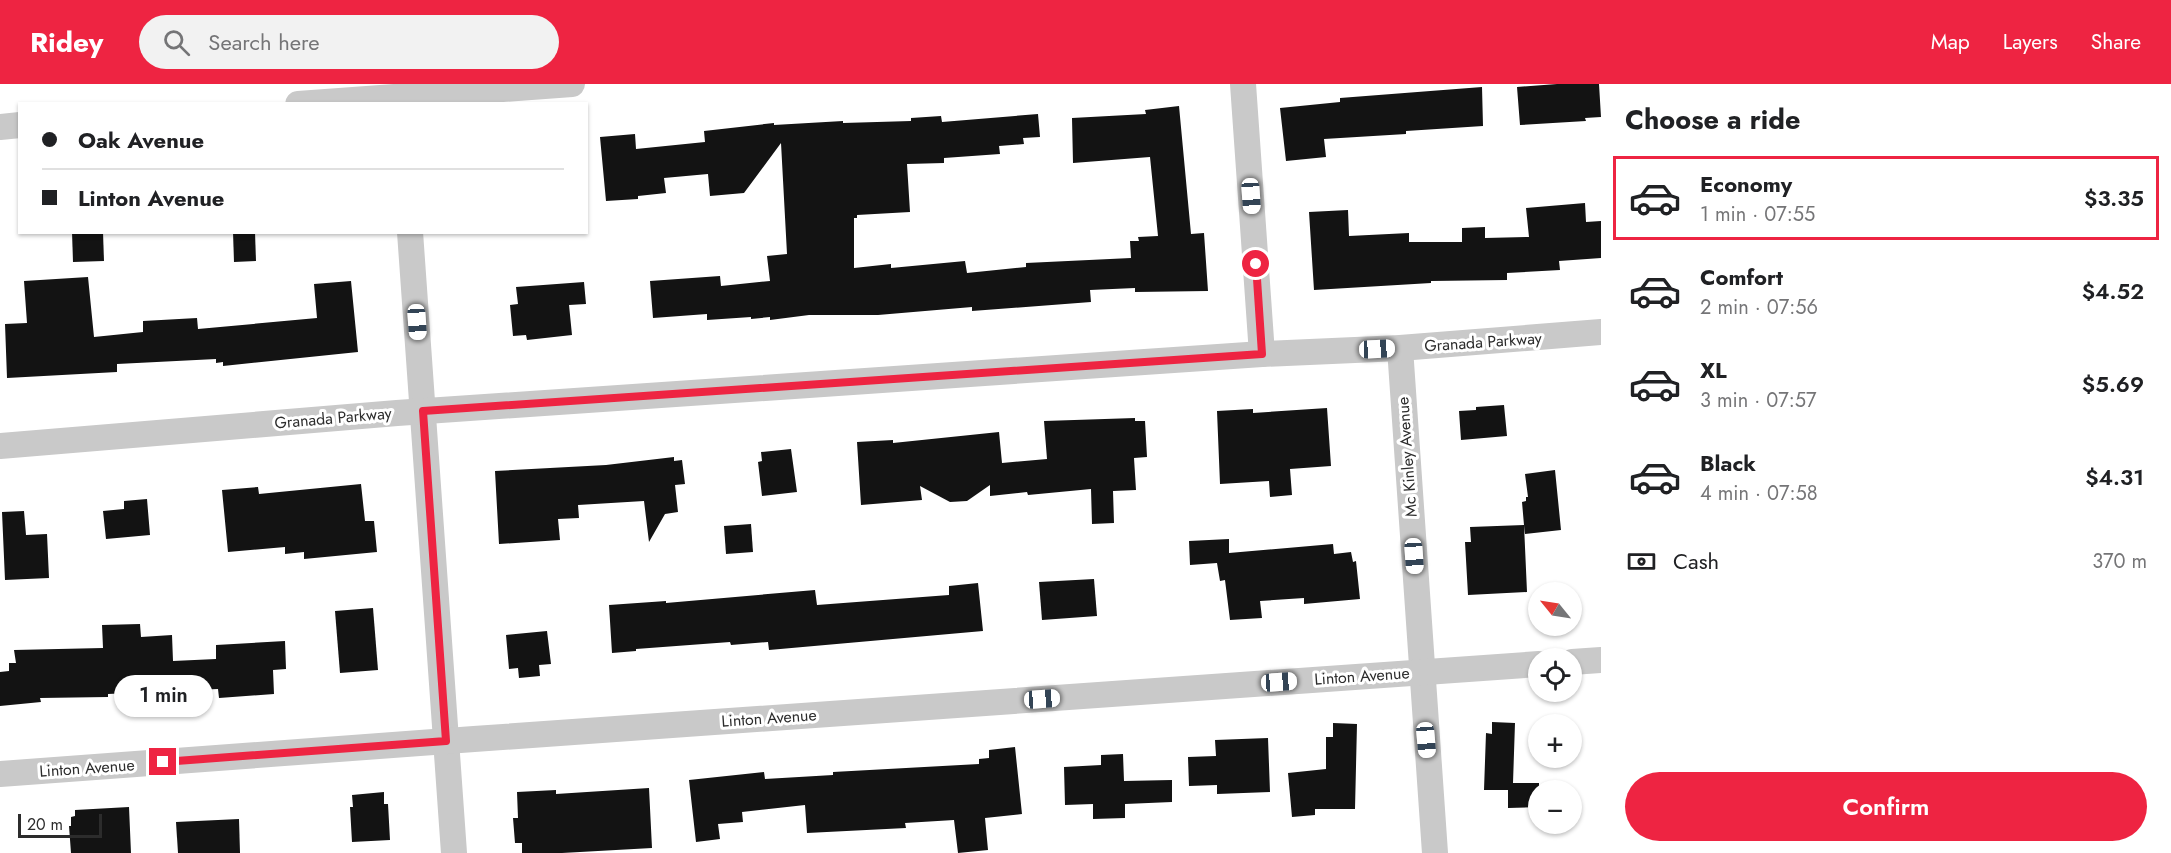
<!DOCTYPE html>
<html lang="en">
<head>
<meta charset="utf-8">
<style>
  body { margin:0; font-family:Jost,sans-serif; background:#f2f2f2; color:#202124; height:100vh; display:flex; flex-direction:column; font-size:22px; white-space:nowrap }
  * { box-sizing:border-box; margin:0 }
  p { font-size:20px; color:#757577 }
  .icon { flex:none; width:33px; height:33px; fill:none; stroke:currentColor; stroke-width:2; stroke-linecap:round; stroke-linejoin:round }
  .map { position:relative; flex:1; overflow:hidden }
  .side { display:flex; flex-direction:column; background:#fff; width:570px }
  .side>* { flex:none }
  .guide { position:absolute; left:18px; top:18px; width:570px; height:132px; border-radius:0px; box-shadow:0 2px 4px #0004; display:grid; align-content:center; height:132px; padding:0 24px; background:#fff }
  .needle { width:39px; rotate:300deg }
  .buttons { position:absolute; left:1528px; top:498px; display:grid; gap:12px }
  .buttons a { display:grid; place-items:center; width:54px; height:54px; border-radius:50%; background:#fff; box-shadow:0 2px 4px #0004; font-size:30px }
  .scale { position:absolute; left:18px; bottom:15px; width:84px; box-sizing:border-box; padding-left:6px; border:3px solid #2c2c2c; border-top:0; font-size:16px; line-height:21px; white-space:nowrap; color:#2c2c2c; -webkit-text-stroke:4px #fff; paint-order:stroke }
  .end { position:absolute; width:27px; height:27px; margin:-14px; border:8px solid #ee2442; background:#fff; box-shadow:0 0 0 3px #fff }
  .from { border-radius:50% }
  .bubble { position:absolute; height:42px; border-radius:21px; background:#fff; box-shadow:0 2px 4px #0004; font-size:20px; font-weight:600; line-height:42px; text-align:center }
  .car { position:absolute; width:18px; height:36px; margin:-18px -9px; border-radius:8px; box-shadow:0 0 4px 2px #0007; background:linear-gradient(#fff 24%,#345 0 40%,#fff 0 76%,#345 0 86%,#fff 0) }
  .guide b { display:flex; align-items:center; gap:21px; height:57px; font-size:22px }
  .guide b+b { border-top:2px solid #e0e0e0 }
  .guide i { width:15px; height:15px; background:#202124 }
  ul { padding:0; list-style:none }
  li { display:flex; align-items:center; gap:18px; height:84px; margin:0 12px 9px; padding:0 12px; border:3px solid transparent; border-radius:0px }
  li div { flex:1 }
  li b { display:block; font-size:22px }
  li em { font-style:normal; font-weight:600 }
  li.active { border-color:#ee2442 }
  li>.icon { width:54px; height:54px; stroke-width:1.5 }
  h2 { padding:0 24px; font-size:27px; line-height:72px }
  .pay { display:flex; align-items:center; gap:15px; height:66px; padding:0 24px; font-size:22px }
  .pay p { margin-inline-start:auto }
  .action { display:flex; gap:12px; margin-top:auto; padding:12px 24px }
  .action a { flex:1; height:69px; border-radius:36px; background:#ee2442; color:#fff; font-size:24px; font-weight:600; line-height:69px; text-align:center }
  header { display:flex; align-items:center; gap:36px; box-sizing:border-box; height:84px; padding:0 30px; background:#ee2442; color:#fff }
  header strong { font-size:28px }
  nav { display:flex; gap:33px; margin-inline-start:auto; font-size:21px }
  .search { width:420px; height:54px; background:#f2f2f2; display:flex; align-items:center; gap:15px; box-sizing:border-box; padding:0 21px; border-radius:33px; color:#757577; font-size:22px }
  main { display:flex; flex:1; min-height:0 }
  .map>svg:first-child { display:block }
</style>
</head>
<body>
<header>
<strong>Ridey</strong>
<div class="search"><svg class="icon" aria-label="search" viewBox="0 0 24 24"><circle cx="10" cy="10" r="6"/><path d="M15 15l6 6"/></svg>Search here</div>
<nav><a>Map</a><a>Layers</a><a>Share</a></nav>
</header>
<main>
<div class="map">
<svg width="1601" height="769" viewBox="0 0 1601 769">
  <rect width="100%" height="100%" fill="#fff"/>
  <!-- building -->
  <g fill="#131313">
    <path d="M1557,0H1599L1601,33L1585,34L1586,37L1520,41L1517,3Z"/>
    <path d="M1482,3L1483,42L1406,47V50L1324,55L1326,73L1286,77L1280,24L1340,18V14Z"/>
    <path d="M1179,22L1191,150L1204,149L1208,207L1135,208V204L1090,206L1091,218L972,227V223L878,231H809L770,236V233L751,235V233L707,236V230L653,234L650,197L720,192L721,202L770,197L767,172L787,170L781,59L744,109L710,112L708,90L664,94L666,109L638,112V115L606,117L600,53L635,50L636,65L705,58L704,47L774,39V41L843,37V39L911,37V34L941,32L942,38L1038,30L1040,53L1023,54L1024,60L999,62L1000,70L944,74V79L907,80L910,128L857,131V134H854V184L891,180V184L965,177L967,189L1026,183V179L1131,174L1130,157H1139L1138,153L1158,152L1150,73L1073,79L1072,34L1146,30L1145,26Z"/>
    <path d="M1585,119L1586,138L1601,137V174L1559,177L1560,186L1507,189V196L1431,197V199L1314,206L1309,128L1348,126L1349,152L1409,149V158H1462V144L1485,143V154L1529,153L1526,124Z"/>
    <path d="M72,148H103L104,177L73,178Z"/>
    <path d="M233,148H255L256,177L234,178Z"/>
    <path d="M88,193L94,253L143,248V237L197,234L198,245L317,234L314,200L351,197L358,268L223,282V278L216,279V275L117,280V288L7,294L5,240L27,239L24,197Z"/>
    <path d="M584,198L586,220L569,221L572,251L527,256L526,251L513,252L510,221L518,220L516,203Z"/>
    <path d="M1504,321L1507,352L1461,356L1459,327L1476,326V323Z"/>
    <path d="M1327,324L1331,382L1290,385L1292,411L1270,413L1269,397L1220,400L1217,327L1253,325V329Z"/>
    <path d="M1135,334V337H1145L1147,373L1134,374L1136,406L1113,407L1114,439L1092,440L1091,405L1028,411L1027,408L990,412V401L967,417L950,418L920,402L922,416L861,421L857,358L893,356V359L999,348L1002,379L1047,375L1044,337Z"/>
    <path d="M791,365L797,408L762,412L758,378L762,377L761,368Z"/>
    <path d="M674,373V377L682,376L685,400L675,401L678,428L665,430L649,458L644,417L578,421L579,434L558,435L560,456L499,460L495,387L606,381Z"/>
    <path d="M1555,386L1561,446L1525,450L1524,441L1527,508L1468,511L1465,458H1471L1470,443L1524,441L1522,418L1526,417V413H1528L1525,390Z"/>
    <path d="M361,400L365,437H374L377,468L304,475V468L285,470V463L228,468L222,406L258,403L259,410Z"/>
    <path d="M147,415L150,451L106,455L103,427L124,425V417Z"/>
    <path d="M24,427L26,451L47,450L49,494L5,496L2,428Z"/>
    <path d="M751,440L753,468L726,470L724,442Z"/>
    <path d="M1229,455V469L1333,460L1334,470L1351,468L1353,478L1356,477L1360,515L1304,520V514L1260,517L1262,534L1230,536L1225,496L1220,497L1217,479L1190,481L1189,457Z"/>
    <path d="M1094,495L1097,532L1042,536L1039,498Z"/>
    <path d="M978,499L983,547L769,566L768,558L731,561L730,558L636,565V567L612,569L609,521L666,517V519L815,506L817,521L949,511V502Z"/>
    <path d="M373,524L378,586L340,589L335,527Z"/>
    <path d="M140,540L141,553L172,551L173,577L216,575V561L285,557L286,585L273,586L274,610L219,614L218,605L108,610V613L40,614L41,618L0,622V588L9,587V579H16L14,566L103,564L102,541Z"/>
    <path d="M547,547L551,580L539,581L540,592L519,594L518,584L509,585L506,551Z"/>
    <path d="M1492,638L1515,639L1513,699H1539V723L1508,724V706H1484L1486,649L1492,650Z"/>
    <path d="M1333,639L1357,640L1355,725H1315V731L1292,733L1288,689L1326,685V653H1333Z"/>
    <path d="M1268,654L1270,708L1217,710V701L1189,702L1188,673L1216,672L1215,656Z"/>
    <path d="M1015,663L1022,730L985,734L988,766L958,769L954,736L905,739L906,744L807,749L805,721L742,728L743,738L718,740L720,755L696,758L689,696L764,688L765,695L833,691V688L979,680V675L989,674V666Z"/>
    <path d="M1123,670L1124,697L1172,696V718L1125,720V734L1093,735V720L1065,721L1064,683L1101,681V671Z"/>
    <path d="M649,704L652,764L562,769H522V759H515L513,734H518L517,708L556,706V710Z"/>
    <path d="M384,708V720H388L390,756L352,758L350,723H353L352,711Z"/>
    <path d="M129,723L131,769H71L69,742H71V733L75,732V726Z"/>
    <path d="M239,735L240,769H178L176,738Z"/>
  </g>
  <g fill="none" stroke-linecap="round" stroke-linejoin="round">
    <!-- minor -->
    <g stroke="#c9c9c9" stroke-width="26">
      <path d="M1243,0L1262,270"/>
      <path d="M298,20L572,0"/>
      <path d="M0,43L20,41"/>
      <path d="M410,148L454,769"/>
      <path d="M1400,264L1435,769"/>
      <path d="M0,362L397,329L1262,270L1400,264L1601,248"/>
      <path d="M1572,578L1601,576"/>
      <path d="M0,690L474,655L1539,580"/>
    </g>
  </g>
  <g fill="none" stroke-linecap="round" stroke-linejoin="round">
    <!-- route -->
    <path stroke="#ee2442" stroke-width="8" d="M163,678L446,657L423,327L1262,270L1256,180"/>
  </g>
  <g text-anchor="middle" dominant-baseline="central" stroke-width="6" stroke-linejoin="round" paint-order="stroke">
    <!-- street labels -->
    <g font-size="16" fill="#2c2c2c" stroke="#fff">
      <text transform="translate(1483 258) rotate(-4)">Granada Parkway</text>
      <text transform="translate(333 334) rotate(-5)">Granada Parkway</text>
      <text transform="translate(1407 373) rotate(-94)">Mc Kinley Avenue</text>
      <text transform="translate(1362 592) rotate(-4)">Linton Avenue</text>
      <text transform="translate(769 634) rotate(-4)">Linton Avenue</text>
      <text transform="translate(87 684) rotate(-4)">Linton Avenue</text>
    </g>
  </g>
</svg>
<div class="buttons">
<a><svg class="needle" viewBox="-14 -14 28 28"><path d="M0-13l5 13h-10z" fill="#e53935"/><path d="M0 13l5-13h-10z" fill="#757577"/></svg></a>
<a><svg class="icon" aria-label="locate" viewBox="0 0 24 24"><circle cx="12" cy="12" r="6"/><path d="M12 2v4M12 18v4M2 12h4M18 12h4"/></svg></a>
<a>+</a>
<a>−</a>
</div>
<div class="scale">20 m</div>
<i class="end from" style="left:1256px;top:180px"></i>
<i class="end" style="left:163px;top:678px"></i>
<div class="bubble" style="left:114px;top:591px;width:99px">1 min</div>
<i class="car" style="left:1251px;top:112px;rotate:176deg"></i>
<i class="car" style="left:417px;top:238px;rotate:176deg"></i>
<i class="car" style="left:1377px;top:265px;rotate:87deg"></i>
<i class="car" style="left:1414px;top:472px;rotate:176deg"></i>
<i class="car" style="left:1279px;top:598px;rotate:86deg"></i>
<i class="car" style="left:1042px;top:615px;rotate:86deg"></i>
<i class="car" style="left:1426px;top:656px;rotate:175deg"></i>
<div class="guide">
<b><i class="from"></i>Oak Avenue</b>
<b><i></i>Linton Avenue</b>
</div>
</div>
<section class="side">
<h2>Choose a ride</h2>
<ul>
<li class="active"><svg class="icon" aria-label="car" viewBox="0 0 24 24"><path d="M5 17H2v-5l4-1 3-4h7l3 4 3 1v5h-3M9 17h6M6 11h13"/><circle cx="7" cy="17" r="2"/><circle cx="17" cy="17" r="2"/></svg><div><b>Economy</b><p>1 min · 07:55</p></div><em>$3.35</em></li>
<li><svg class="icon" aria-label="car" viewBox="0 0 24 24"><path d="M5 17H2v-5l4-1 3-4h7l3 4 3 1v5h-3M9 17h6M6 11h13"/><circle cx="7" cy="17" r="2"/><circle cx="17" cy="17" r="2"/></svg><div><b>Comfort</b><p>2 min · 07:56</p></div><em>$4.52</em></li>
<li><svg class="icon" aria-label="car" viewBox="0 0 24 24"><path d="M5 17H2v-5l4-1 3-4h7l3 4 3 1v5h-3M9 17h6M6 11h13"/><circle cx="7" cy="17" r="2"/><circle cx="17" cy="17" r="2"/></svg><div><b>XL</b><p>3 min · 07:57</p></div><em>$5.69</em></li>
<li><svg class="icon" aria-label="car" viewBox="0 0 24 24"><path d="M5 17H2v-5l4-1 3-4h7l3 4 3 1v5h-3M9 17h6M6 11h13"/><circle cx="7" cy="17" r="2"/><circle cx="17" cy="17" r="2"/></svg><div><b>Black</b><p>4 min · 07:58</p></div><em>$4.31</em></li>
</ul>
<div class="pay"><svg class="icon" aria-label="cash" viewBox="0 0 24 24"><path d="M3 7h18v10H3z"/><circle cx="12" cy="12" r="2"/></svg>Cash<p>370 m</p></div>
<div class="action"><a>Confirm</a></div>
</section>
</main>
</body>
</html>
